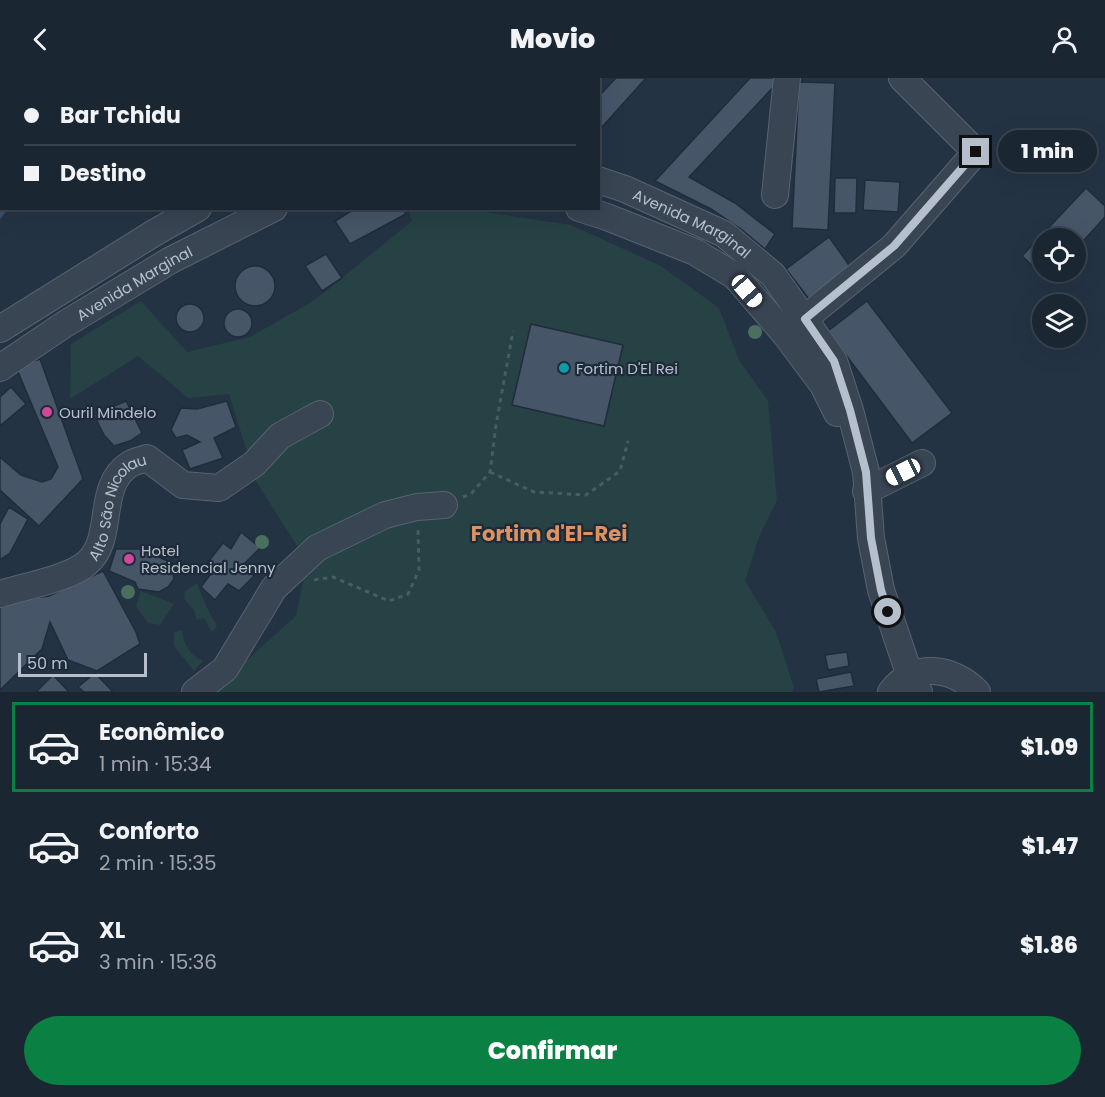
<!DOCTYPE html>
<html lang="pt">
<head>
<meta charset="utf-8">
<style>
  body { margin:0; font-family:Poppins,sans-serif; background:#242e3b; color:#f1f3f6; height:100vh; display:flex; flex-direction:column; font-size:22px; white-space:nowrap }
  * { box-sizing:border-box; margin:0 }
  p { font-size:20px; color:#a0a5ac }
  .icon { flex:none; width:33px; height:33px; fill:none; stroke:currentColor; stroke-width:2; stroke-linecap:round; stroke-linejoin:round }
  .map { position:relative; height:614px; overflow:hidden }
  .side { display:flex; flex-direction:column; background:#1b2633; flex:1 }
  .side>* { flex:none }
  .hud { position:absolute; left:0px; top:0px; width:600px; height:132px; box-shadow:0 6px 24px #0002,0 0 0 2px #39434e; display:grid; align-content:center; height:132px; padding:0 24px; background:#1b2633 }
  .controls { position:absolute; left:1032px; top:150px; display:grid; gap:12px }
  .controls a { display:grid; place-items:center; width:54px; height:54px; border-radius:50%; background:#1b2633; box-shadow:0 6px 24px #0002,0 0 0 2px #39434e; font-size:30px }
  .scale { position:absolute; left:18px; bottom:15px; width:129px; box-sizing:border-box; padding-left:6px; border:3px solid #b6c0cd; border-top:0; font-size:16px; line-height:21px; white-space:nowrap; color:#b6c0cd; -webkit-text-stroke:4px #1e2a39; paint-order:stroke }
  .end { position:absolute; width:27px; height:27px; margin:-14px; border:8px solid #b6c0cd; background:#111; box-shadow:0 0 0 3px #111 }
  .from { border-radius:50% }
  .bubble { position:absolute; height:42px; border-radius:21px; background:#1b2633; box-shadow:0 6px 24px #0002,0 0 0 2px #39434e; font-size:20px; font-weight:800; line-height:42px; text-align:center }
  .car { position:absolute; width:18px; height:36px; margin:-18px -9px; border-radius:8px; box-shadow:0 0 4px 2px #0007; background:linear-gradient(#fff 24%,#345 0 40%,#fff 0 76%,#345 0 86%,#fff 0) }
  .hud b { display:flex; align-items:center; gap:21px; height:57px; font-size:22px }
  .hud b+b { border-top:2px solid #39434e }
  .hud i { width:15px; height:15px; background:#f1f3f6 }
  ul { padding:10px 0 0; list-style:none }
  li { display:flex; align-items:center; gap:18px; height:90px; margin:0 12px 9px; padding:0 12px; border:3px solid transparent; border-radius:0px }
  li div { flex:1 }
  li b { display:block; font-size:22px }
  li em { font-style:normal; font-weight:800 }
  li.selected { border-color:#0b8043 }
  li>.icon { width:54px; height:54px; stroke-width:1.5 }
  .cta { display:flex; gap:12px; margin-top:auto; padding:12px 24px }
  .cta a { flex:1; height:69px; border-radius:36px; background:#0b8043; color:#fff; font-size:24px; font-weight:800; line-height:69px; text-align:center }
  header { display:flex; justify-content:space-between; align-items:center; height:78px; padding:0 24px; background:#1b2633; font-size:27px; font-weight:800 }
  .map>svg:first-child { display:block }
</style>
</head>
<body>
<header><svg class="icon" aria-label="back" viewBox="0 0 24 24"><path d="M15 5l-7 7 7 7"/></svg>Movio<svg class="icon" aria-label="person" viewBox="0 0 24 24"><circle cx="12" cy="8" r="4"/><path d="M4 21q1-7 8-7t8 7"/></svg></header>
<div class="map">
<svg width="1105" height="614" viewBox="0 0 1105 614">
  <rect width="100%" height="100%" fill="#243344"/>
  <!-- green -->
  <g fill="#264245">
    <path d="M408,131H466L571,147L661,188L719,230L739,282L768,323L777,422L759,459L745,503L776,554L794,610L792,614H211L296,538L307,484L256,403L229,316L188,320L138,278L70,321L71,266L141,223L187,274L250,259L315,222L412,143Z"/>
    <path d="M197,505L206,528L217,548L212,554L204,540L197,542L194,532L184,521L185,513Z"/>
    <path d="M141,513L174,526L160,547L148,545L136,528Z"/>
    <path d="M182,552C184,567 189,576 203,583L194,593L174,568V554Z"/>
  </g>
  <!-- water -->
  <path fill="#374f6c" d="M0,0L22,1L2,2V130L8,131L0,141Z"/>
  <!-- building -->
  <g fill="#465568" stroke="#202c3b" stroke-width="1.5">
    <path d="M396,0H446L445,2Z"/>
    <path d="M616,0H646L602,49L598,46V19Z"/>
    <path d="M750,0H775L779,3L689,99L735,125L775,156L765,171L741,151L711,131L655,103Z"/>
    <path d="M799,4L835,5L828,152L792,150Z"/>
    <path d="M835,100H857L856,135H834Z"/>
    <path d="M865,102L900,104L898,134L863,132Z"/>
    <path d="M1086,110L1105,128V139L1076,171V160H1042V194H1054L1047,201L1022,178Z"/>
    <path d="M356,130H402L406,136L350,166L335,143Z"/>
    <path d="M829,159L851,190L809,221L786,191Z"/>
    <path d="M326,176L342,200L322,213L305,188Z"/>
    <circle cx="255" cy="208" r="20"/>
    <path d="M867,223L952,335L912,365L828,253Z"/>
    <circle cx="190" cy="240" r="14"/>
    <circle cx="238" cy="245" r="14"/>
    <path d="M531,246L623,267L604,348L512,327Z"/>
    <path d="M40,281L83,401L39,448L0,412V379L21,397L42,404L51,401L58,389L16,289Z"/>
    <path d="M11,309L26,326L0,348V319Z"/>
    <path d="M126,323L142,355L130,363L114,368L104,357L94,337Z"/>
    <path d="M227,323L236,349L214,360L223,380L190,391L182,372L200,364L187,357L176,360L171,352L181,330L197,331Z"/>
    <path d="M9,429L28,441L10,475L0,482V446Z"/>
    <path d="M241,454L260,470L243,487L254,498L239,513L228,506L215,522L201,509L210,497L204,489L223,465L231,471Z"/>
    <path d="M116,471H140L170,484L174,501L168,509L159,514L138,511L135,504L109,493Z"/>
    <path d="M103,493L136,554L140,566L97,593L68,582L50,544L42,571L0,612V524L49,518Z"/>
    <path d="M847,574L849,588L828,592L825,577Z"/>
    <path d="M851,594L854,608L819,614L816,601Z"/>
    <path d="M95,595L113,614H84L78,609Z"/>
    <path d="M53,597L69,614H36Z"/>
  </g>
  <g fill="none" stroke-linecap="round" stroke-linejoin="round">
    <!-- minor casing -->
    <g stroke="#576371" stroke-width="28">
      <g id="minor">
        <path d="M374,0L376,2"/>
        <path d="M484,2L486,0"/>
        <path id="s1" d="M598,102L625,111L724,156L773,197L834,283L850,332L866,394L871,460L881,512L910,598L919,614"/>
        <path d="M775,117L787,0"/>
        <path d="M579,130L607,139L695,174L735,198L785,256L823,307L837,335"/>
        <path d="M793,250L894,168L976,74L902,0"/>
        <path d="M0,251L154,155L198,130"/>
        <path id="s2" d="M0,290L65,246L171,182L274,130"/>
        <path d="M866,413L922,385"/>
        <path id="s3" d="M0,516C22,509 71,500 87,485C116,460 95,408 130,386C135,383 142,382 147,380L183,407L219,410L254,386L280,358L320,336"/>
        <path d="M195,614L225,591L274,510L317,470L385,437L417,429L444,427"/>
        <path d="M891,614C914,583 953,589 977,614"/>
      </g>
    </g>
    <!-- path -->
    <g stroke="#455f61" stroke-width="3" stroke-dasharray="4.5 4.5" stroke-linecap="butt">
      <path d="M0,99L2,100"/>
      <path d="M490,394L534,414L586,417L620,393L628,363"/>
      <path d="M463,419L471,416L490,394L496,347L513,253"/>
      <path d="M314,502L333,499L389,523L408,516L419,492L418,451"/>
    </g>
    <!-- minor -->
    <use href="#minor" stroke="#394553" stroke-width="26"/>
  </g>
  <!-- trees -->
  <g fill="#4b6f5f">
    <circle cx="755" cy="254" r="7"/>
    <circle cx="262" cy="464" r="7"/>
    <circle cx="128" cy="514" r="7"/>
  </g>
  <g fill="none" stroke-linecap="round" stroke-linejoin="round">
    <!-- route -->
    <path stroke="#b6c0cd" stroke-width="8" d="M888,534L881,512L871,460L866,394L850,332L834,283L805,241L894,168L976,74"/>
  </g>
  <!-- markers -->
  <circle fill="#0f9aa8" stroke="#1e2a39" stroke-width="2" cx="564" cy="290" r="6"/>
  <g fill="#d1479c" stroke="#1e2a39" stroke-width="2">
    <circle cx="47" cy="334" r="6"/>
    <circle cx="129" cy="481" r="6"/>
  </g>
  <g text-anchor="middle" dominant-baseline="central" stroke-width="4.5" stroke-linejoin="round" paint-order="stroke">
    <!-- street labels -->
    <g font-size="15" fill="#b6c0cd" stroke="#1e2a39">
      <text stroke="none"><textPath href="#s1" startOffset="104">Avenida Marginal</textPath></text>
      <text stroke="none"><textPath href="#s2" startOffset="159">Avenida Marginal</textPath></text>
      <text stroke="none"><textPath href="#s3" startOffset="160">Alto São Nicolau</textPath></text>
    </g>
    <!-- poi labels -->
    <g font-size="15" fill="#b6c0cd" stroke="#1e2a39" text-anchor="start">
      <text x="576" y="290">Fortim D'El Rei</text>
      <text x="59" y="334">Ouril Mindelo</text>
      <text x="141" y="472">Hotel<tspan x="141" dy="17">Residencial Jenny</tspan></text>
    </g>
    <!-- district labels -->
    <g font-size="21" font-weight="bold" fill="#de9260" stroke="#1e2a39">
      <text x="549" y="455">Fortim d'El-Rei</text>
    </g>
  </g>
</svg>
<div class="controls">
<a><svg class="icon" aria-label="locate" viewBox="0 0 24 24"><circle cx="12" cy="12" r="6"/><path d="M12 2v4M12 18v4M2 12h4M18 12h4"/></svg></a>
<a><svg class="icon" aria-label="layers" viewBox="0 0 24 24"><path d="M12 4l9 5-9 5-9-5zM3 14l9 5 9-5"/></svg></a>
</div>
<div class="scale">50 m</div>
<i class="end from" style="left:888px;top:534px"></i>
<i class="end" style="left:976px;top:74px"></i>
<div class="bubble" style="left:998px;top:52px;width:99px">1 min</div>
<i class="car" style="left:747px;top:213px;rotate:139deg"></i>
<i class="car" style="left:903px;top:394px;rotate:243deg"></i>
<div class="hud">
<b><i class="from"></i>Bar Tchidu</b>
<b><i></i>Destino</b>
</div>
</div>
<section class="side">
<ul>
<li class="selected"><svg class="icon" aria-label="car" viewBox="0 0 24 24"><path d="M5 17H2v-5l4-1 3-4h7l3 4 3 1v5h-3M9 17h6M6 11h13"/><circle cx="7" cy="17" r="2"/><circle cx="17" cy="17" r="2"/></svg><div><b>Econômico</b><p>1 min · 15:34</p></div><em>$1.09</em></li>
<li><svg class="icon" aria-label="car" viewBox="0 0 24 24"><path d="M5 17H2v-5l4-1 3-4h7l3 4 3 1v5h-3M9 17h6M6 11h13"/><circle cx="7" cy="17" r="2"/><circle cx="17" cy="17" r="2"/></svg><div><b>Conforto</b><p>2 min · 15:35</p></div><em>$1.47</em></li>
<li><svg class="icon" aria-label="car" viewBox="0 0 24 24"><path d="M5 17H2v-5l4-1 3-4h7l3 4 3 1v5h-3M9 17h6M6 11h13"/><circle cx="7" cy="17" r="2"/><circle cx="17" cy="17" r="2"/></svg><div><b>XL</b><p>3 min · 15:36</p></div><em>$1.86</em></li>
</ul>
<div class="cta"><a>Confirmar</a></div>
</section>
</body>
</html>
